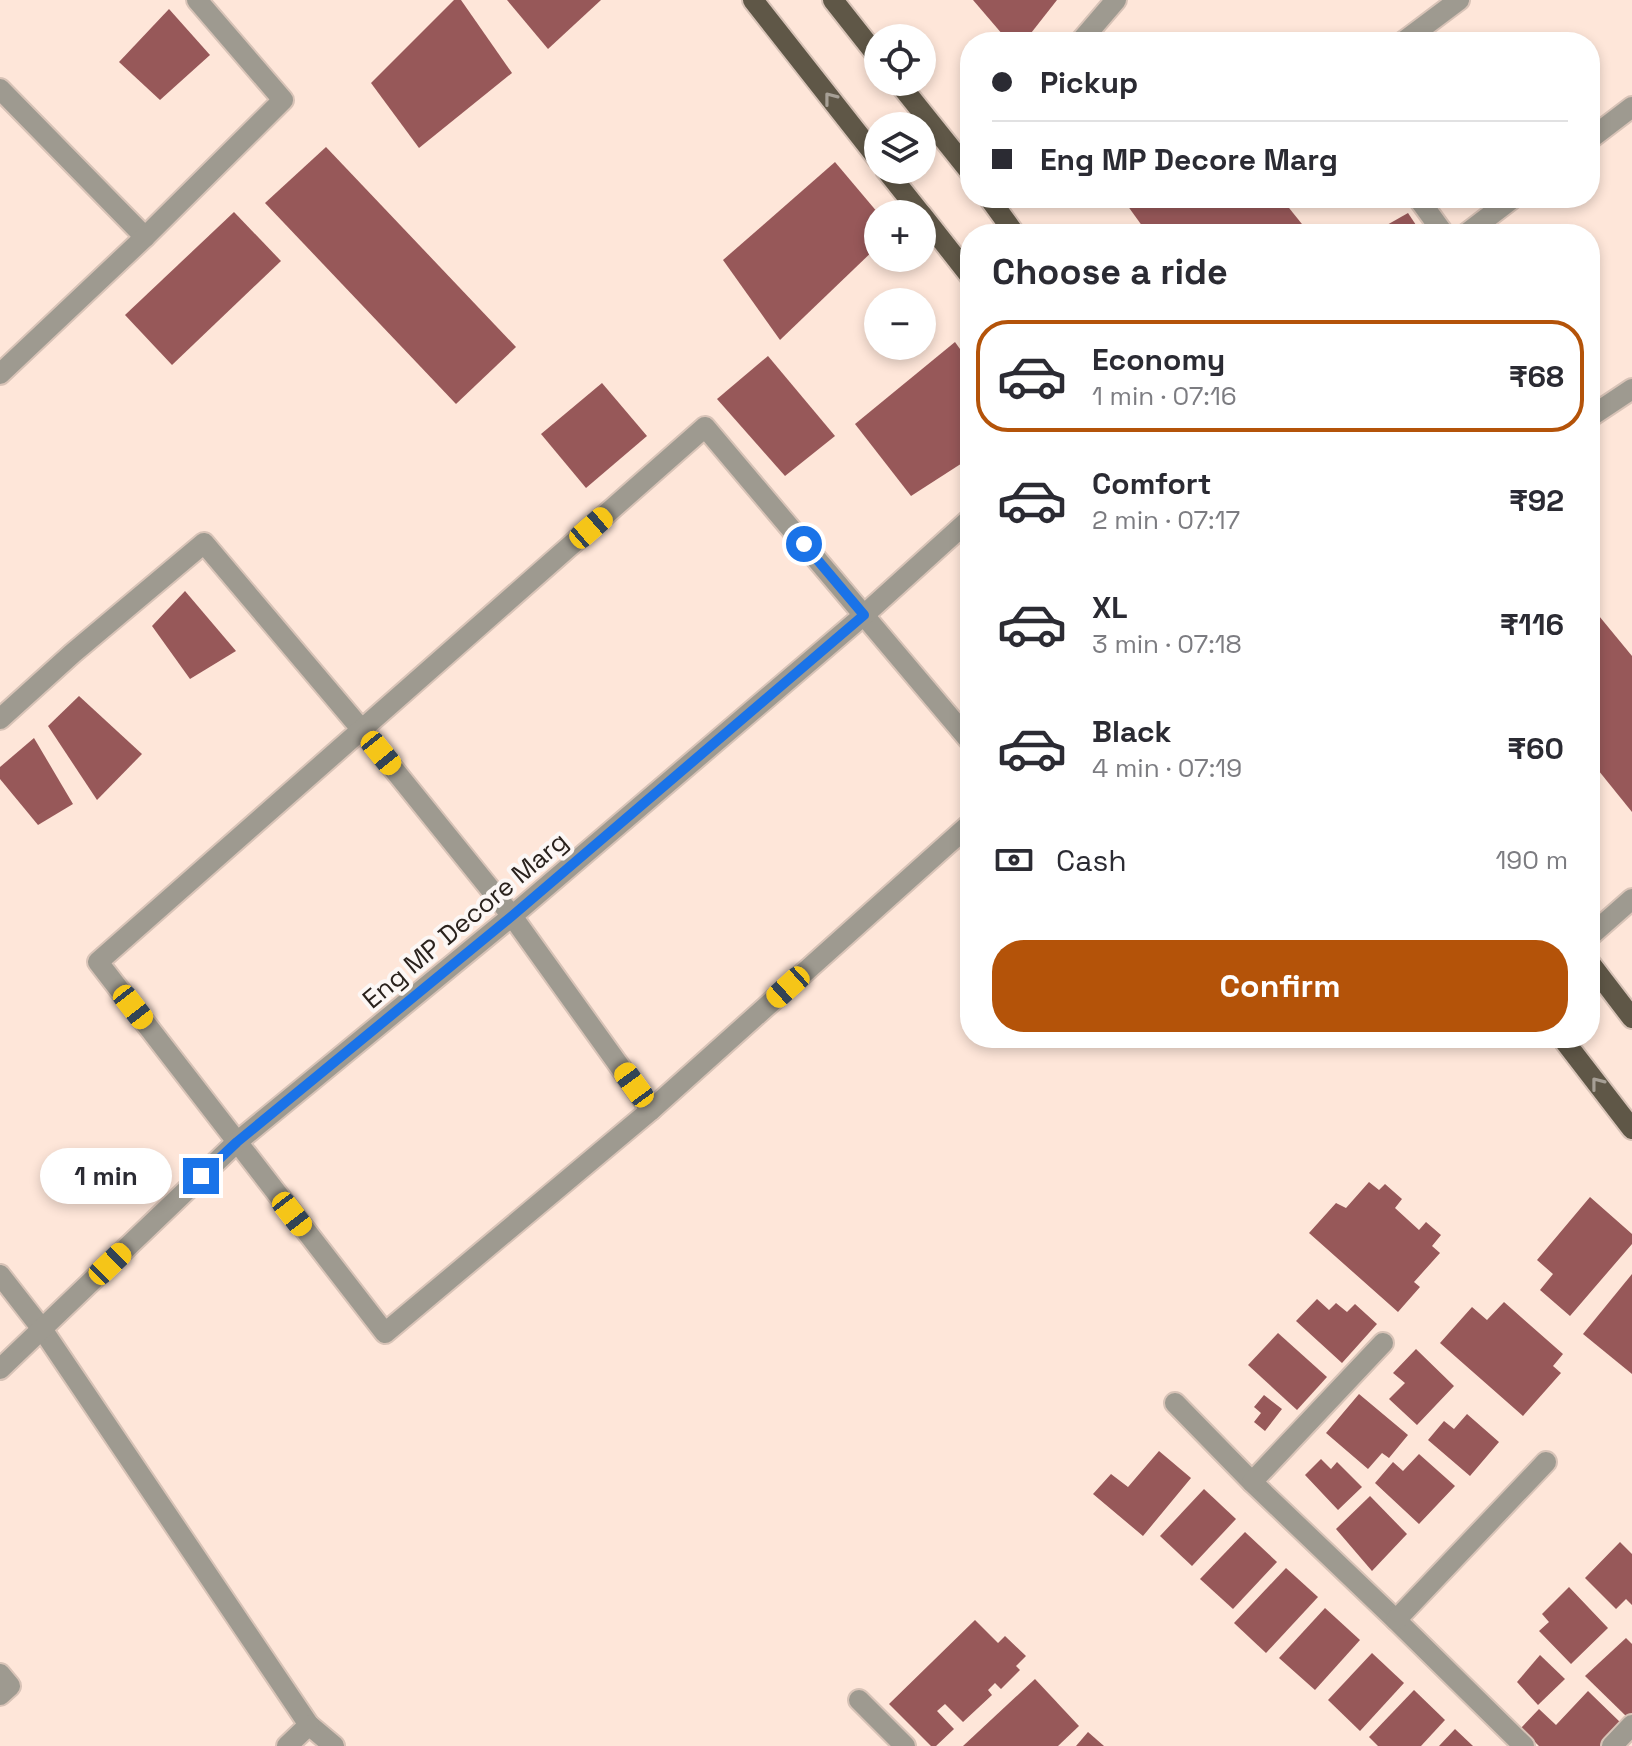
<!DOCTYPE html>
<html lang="en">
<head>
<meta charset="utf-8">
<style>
  body { margin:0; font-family:"Space Grotesk",sans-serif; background:#f7f7f7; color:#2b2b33; height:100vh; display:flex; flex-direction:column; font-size:30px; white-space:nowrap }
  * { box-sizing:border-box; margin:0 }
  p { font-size:26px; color:#7c7c81 }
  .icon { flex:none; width:44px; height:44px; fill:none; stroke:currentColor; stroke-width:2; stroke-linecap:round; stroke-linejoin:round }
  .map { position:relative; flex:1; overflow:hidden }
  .sheet { position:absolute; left:960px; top:224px; width:640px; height:824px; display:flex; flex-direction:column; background:#fff; border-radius:32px; box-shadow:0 4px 12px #0003 }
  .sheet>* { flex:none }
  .guide { position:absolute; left:960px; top:32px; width:640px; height:176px; border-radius:32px; box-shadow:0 4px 12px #0003; display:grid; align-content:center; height:176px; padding:0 32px; background:#fff }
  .controls { position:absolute; left:864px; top:24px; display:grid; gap:16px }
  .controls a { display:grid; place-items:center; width:72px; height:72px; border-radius:50%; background:#fff; box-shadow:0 4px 12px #0003; font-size:40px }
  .end { position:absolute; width:36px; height:36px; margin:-18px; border:10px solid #1a73e8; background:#fff; box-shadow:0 0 0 4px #fff }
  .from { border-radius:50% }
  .bubble { position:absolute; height:56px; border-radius:28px; background:#fff; box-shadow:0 4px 12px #0003; font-size:26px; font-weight:700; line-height:56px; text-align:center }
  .car { position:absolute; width:24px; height:48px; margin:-24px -12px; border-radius:10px; box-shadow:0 0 6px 2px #0007; background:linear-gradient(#f5c518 24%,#345 0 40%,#f5c518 0 76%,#345 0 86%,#f5c518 0) }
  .guide b { display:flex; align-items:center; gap:28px; height:76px; font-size:30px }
  .guide b+b { border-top:2px solid #e1e1e2 }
  .guide i { width:20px; height:20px; background:#2b2b33 }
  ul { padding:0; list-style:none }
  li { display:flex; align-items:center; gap:24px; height:112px; margin:0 16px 12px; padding:0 16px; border:4px solid transparent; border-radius:32px }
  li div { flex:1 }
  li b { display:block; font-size:30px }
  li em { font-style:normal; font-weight:700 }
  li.selected { border-color:#b45309 }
  li>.icon { width:72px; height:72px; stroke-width:1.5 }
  h2 { padding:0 32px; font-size:36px; line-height:96px }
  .pay { display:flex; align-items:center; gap:20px; height:88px; padding:0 32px; font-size:30px }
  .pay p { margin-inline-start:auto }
  .primary-button { display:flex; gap:16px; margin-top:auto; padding:16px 32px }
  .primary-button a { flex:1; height:92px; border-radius:32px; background:#b45309; color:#fff; font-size:32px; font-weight:700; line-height:92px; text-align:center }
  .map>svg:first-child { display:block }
</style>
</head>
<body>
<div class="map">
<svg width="1632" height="1746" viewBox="0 0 1632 1746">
  <rect width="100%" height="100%" fill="#fee6d9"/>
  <!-- building -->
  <g fill="#975859">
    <path d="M454,0H461L512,73L419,148L371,83Z"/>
    <path d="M507,0H601L548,49Z"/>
    <path d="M973,0H1057L1024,42H1009Z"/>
    <path d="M169,9L210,55L160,100L119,62Z"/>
    <path d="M326,147L516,347L456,404L265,203Z"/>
    <path d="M835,162L878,213V246L780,340L723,260Z"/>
    <path d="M1122,198H1281L1310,234H1148Z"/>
    <path d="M234,212L281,261L172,365L125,315Z"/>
    <path d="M1408,213L1422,234H1371Z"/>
    <path d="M955,342L970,363V458L911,496L855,424Z"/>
    <path d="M768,356L835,436L785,476L717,399Z"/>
    <path d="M602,383L647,436L586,488L541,434Z"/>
    <path d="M185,591L236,651L190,679L152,626Z"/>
    <path d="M1590,605L1632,656V812L1590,760Z"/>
    <path d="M79,696L142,754L97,800L48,726Z"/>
    <path d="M34,738L73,804L38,825L0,779V767Z"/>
    <path d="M1369,1182L1379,1190L1385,1184L1402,1199L1395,1208L1419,1230L1426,1222L1441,1235L1432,1246L1440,1253L1414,1282L1420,1287L1398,1312L1309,1233L1336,1203L1346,1208Z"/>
    <path d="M1590,1197L1632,1234V1244L1570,1316L1540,1290L1553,1274L1537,1260Z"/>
    <path d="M1632,1274V1374L1583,1334Z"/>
    <path d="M1317,1299L1329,1310L1336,1303L1347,1312L1355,1304L1377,1324L1342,1363L1296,1321Z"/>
    <path d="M1504,1302L1563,1354L1553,1366L1561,1373L1523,1416L1440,1343L1472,1307L1487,1320Z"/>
    <path d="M1278,1333L1327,1377L1297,1410L1248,1365Z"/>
    <path d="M1416,1349L1454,1386L1417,1425L1389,1399L1405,1383L1393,1373Z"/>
    <path d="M1359,1394L1408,1435L1389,1458L1382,1453L1368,1469L1326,1433Z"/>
    <path d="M1264,1395L1282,1409L1265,1431L1254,1422L1261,1413L1254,1407Z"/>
    <path d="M1467,1414L1499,1442L1470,1476L1428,1440L1444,1421L1454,1429Z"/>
    <path d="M1159,1451L1191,1478L1143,1536L1093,1494L1111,1474L1128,1487Z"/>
    <path d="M1419,1454L1455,1486L1419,1524L1375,1483L1393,1462L1403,1471Z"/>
    <path d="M1321,1459L1331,1469L1337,1462L1362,1487L1338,1510L1305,1475Z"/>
    <path d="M1204,1489L1236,1519L1192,1566L1160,1536Z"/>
    <path d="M1370,1496L1407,1534L1372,1571L1336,1529Z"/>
    <path d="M1245,1532L1277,1562L1233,1609L1200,1579Z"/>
    <path d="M1620,1542L1632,1554V1605L1626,1599L1616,1609L1585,1578Z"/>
    <path d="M1286,1568L1318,1597L1266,1653L1234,1623Z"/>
    <path d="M1569,1587L1608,1628L1571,1664L1539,1631L1549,1622L1542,1614Z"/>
    <path d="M1325,1608L1360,1640L1315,1690L1279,1658Z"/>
    <path d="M975,1620L998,1643L1005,1636L1026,1656L1016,1666L1020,1670L1001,1689L995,1683L988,1690L992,1695L963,1722L945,1704L937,1711L954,1729L936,1746H931L889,1704Z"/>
    <path d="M1626,1638L1632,1644V1713L1628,1718L1585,1676Z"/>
    <path d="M1372,1653L1404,1683L1360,1731L1328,1700Z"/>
    <path d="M1540,1655L1565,1679L1538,1705L1517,1682Z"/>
    <path d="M1035,1679L1079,1726L1058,1746H963Z"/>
    <path d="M1414,1690L1445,1720L1421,1746H1378L1369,1737Z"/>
    <path d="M1588,1691L1623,1725L1603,1746H1539L1521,1728L1539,1709L1556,1725Z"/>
    <path d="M1455,1729L1473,1746H1439Z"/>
    <path d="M1088,1732L1104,1746H1076Z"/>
  </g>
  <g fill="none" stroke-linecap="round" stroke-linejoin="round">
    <!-- minor casing -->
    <g stroke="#d8c3b7" stroke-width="24">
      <g id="minor">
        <path d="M1080,42L1116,0"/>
        <path d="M1403,42L1459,0"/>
        <path d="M0,89L145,237"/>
        <path d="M1590,139L1632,107"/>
        <path d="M1418,198L1444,234"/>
        <path d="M1466,234L1513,198"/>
        <path d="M0,374L145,237L283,100L197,0"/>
        <path d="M1590,417L1632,389"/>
        <path d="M0,719L73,653L204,543L362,730L512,916L651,1110"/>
        <path d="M970,741L705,427L98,962L385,1333L651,1110L970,824"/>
        <path d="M1590,936L1632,899"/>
        <path d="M0,1275L42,1329L309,1725L334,1746"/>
        <path d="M0,1369L237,1142L512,916L864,615L970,519"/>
        <path d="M1175,1403L1252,1482L1396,1620L1524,1746"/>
        <path d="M1252,1482L1383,1343"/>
        <path d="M1396,1620L1546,1462"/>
        <path d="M0,1674L10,1686L0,1695"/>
        <path d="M859,1700L905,1746"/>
        <path d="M287,1746L309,1725"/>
        <path d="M1612,1746L1632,1725"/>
      </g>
    </g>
    <!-- primary casing -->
    <g stroke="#d8c3b7" stroke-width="24">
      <g id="primary">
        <path d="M753,0L878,159"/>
        <path d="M833,0L878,57"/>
        <path d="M898,82L970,172"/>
        <path d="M886,170L921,214"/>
        <path d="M989,198L1015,234"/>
        <path d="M922,215L970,276"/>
        <path d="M1590,963L1632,1018"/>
        <path d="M1562,1038L1632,1129"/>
      </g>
    </g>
    <!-- minor -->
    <use href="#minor" stroke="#9e9a90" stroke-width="20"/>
    <!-- primary -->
    <use href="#primary" stroke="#5f5747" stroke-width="20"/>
  </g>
  <!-- one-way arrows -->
  <defs><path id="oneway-chevron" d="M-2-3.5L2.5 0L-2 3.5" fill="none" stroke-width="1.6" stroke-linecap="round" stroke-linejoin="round" transform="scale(2)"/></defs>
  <g stroke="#a69f95">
    <use href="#oneway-chevron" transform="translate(830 98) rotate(-128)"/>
    <use href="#oneway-chevron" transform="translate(1597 1083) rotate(-128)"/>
  </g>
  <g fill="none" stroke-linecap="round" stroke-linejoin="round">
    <!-- route -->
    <path stroke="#1a73e8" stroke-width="10" d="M201,1176L237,1142L512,916L864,615L804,544"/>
  </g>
  <g text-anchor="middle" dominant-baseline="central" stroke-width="8" stroke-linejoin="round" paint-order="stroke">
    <!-- street labels -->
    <g font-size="26" fill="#2a221d" stroke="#fcf7f5">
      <text transform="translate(465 920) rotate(-40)">Eng MP Decore Marg</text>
    </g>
  </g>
</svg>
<div class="controls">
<a><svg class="icon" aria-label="locate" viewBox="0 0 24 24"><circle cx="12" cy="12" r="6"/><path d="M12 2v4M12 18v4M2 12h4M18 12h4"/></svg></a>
<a><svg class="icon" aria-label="layers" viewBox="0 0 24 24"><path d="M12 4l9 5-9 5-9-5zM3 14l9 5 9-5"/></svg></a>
<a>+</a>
<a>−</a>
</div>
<i class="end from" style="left:804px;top:544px"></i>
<i class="end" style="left:201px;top:1176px"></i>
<div class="bubble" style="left:40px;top:1148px;width:132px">1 min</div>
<i class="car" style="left:591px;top:528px;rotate:49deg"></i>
<i class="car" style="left:381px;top:753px;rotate:141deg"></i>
<i class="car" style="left:788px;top:987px;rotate:228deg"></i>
<i class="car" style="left:133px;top:1007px;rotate:142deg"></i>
<i class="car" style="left:634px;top:1085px;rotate:324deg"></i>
<i class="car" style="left:292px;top:1214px;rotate:142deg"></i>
<i class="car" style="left:110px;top:1264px;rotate:46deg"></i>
<div class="guide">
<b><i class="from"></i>Pickup</b>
<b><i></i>Eng MP Decore Marg</b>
</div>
<section class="sheet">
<h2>Choose a ride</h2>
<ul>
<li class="selected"><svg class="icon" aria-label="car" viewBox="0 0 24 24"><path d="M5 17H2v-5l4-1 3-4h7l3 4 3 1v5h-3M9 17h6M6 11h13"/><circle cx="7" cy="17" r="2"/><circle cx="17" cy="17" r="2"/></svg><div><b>Economy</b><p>1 min · 07:16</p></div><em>₹68</em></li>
<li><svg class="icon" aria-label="car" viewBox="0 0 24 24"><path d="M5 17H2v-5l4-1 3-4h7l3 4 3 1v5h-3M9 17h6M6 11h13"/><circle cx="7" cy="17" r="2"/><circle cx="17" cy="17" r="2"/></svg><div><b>Comfort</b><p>2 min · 07:17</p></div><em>₹92</em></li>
<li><svg class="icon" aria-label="car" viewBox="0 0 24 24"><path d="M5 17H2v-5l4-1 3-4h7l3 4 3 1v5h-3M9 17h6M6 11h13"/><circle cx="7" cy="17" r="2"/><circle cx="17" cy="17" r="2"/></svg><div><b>XL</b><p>3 min · 07:18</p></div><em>₹116</em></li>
<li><svg class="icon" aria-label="car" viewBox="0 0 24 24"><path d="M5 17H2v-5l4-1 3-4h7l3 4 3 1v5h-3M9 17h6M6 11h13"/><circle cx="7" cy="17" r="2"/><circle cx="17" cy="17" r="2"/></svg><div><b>Black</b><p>4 min · 07:19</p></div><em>₹60</em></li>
</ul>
<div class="pay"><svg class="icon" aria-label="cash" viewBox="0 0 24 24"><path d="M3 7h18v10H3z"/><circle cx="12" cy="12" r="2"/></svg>Cash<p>190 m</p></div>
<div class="primary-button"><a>Confirm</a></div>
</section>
</div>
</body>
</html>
